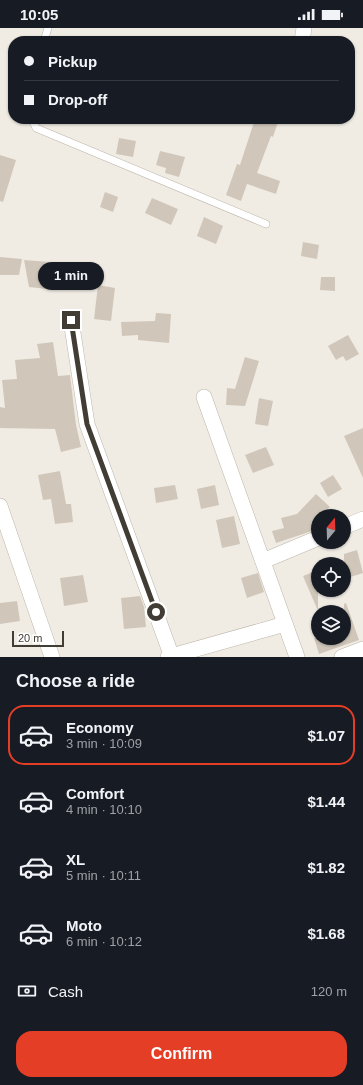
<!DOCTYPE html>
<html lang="en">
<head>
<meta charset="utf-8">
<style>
  body { margin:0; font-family:Arial,sans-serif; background:#20242c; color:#f1f3f6; height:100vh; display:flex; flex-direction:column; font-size:15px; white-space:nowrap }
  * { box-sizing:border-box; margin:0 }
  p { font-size:13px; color:#9ea1a6 }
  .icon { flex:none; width:22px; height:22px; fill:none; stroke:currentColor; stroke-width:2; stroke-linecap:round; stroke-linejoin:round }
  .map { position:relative; height:629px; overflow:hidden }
  .panel { display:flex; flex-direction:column; background:#171b24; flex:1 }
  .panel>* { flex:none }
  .guide { position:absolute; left:8px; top:8px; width:347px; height:88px; border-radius:16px; box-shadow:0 1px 3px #0004; display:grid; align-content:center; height:88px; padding:0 16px; background:#171b24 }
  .needle { width:26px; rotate:19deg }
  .fabs { position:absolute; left:311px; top:481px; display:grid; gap:8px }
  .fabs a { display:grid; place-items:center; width:40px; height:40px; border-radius:50%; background:#171b24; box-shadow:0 1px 3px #0004; font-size:20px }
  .scale { position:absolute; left:12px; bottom:10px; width:52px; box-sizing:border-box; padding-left:4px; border:2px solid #413c34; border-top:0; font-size:11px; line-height:14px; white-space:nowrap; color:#413c34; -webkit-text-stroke:3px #fff; paint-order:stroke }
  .end { position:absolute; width:18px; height:18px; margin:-9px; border:5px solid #413c34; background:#fff; box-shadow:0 0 0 2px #fff }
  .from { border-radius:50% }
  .bubble { position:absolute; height:28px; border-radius:14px; background:#171b24; box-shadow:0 1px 3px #0004; font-size:13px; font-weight:700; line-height:28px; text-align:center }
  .guide b { display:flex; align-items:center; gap:14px; height:38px; font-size:15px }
  .guide b+b { border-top:1px solid #363941 }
  .guide i { width:10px; height:10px; background:#f1f3f6 }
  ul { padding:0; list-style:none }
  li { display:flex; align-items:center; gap:12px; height:60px; margin:0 8px 6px; padding:0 8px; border:2px solid transparent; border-radius:16px }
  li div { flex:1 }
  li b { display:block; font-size:15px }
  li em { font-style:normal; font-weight:700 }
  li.active { border-color:#e43e26 }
  li>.icon { width:36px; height:36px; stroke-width:1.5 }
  h2 { padding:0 16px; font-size:18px; line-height:48px }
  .pay { display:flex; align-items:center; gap:10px; height:44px; padding:0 16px; font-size:15px }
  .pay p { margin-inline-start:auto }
  .button { display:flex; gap:8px; margin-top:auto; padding:8px 16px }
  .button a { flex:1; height:46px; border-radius:16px; background:#e43e26; color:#fff; font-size:16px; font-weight:700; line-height:46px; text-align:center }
  .status { display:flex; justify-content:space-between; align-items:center; height:28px; padding:0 20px; background:#171b24; direction:ltr }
  .status svg { height:11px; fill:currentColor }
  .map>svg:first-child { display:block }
</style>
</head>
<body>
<div class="status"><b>10:05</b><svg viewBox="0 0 49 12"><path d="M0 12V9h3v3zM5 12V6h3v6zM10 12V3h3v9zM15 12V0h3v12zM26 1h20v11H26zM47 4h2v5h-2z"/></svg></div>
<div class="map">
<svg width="363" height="629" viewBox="0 0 363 629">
  <rect width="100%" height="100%" fill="#f0ece4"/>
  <!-- building -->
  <g fill="#d0c7ba">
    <path d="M255,91H279L273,109L271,108L257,145L280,153L276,166L247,156L241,173L226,167L237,136L240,137Z"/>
    <path d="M119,110L136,113L133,129L116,126Z"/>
    <path d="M160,123L185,129L179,149L165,145L166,140L156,137Z"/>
    <path d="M0,127L16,132L3,174L0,173Z"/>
    <path d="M105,164L118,169L113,184L100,179Z"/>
    <path d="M152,170L178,181L171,197L145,185Z"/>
    <path d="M204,189L223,198L216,216L197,208Z"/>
    <path d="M303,214L319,217L317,231L301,228Z"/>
    <path d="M0,229L22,231L19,247H0Z"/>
    <path d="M24,232L50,234L47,261L29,259Z"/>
    <path d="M321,249H335V263L320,262Z"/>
    <path d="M98,257L115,260L111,293L94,291Z"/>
    <path d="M156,285L171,286L169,315L138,312V307L122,308L121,294L155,293Z"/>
    <path d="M348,307L359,326L346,333L343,328L336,332L328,318Z"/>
    <path d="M53,314L58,348L70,347L76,397L81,419L61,424L55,401L0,400V379L5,380L2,352L17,351L15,332L40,330L37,316Z"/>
    <path d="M245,329L259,333L245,378L226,377L227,360L235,361Z"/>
    <path d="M259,370L273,373L268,398L255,396Z"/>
    <path d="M363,400V450L344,408Z"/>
    <path d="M266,419L274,437L253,445L245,427Z"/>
    <path d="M60,443L66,476H71L73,494L55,496L51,471L43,472L38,447Z"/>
    <path d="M333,447L342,461L328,469L320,455Z"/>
    <path d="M175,457L178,471L156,475L154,460Z"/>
    <path d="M215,457L219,477L201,481L197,461Z"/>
    <path d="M316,466L330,479L321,488H318V501L276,515L272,503L284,500L281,490L297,486Z"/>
    <path d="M234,488L240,516L222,520L216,492Z"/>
    <path d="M357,522L363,545L344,551V526Z"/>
    <path d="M318,542V583L303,548Z"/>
    <path d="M258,545L264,564L247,570L241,550Z"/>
    <path d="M83,547L88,574L64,578L60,550Z"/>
    <path d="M140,568L144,579L146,599L124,601L121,570Z"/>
    <path d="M17,573L20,593L0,596V575Z"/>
    <path d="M346,575L359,612L319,626L314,610H344V576Z"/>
  </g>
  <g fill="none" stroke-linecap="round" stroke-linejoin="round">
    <!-- service casing -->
    <g stroke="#bdb6aa" stroke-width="8">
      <g id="service">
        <path d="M44,13L48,0"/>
        <path d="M32,91L36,100L266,196"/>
      </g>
    </g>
    <!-- minor casing -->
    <g stroke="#bdb6aa" stroke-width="16">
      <g id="minor">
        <path d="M302,13L304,0"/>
        <path d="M71,292L87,396L172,629"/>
        <path d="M204,369L297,629"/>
        <path d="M0,478L52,629"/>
        <path d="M344,499L363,491"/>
        <path d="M263,533L318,510"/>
        <path d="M168,629L285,596"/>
        <path d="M342,629L363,621"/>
      </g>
    </g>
    <!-- service -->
    <use href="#service" stroke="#fff" stroke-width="7"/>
    <!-- minor -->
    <use href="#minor" stroke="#fff" stroke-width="15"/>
  </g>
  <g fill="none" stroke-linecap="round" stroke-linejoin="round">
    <!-- route -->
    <path stroke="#413c34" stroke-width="5" d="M71,292L87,396L156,584"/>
  </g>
</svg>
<div class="fabs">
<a><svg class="needle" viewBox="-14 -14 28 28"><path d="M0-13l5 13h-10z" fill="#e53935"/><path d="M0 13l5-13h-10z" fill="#9ea1a6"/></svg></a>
<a><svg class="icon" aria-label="locate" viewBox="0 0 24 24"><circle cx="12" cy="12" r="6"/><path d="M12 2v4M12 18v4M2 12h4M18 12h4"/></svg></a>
<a><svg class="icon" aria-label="layers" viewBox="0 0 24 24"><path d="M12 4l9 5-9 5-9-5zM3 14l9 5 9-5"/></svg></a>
</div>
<div class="scale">20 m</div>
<i class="end from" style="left:156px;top:584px"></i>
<i class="end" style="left:71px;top:292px"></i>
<div class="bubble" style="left:38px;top:234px;width:66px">1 min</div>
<div class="guide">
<b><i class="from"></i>Pickup</b>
<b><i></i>Drop-off</b>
</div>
</div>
<section class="panel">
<h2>Choose a ride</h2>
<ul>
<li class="active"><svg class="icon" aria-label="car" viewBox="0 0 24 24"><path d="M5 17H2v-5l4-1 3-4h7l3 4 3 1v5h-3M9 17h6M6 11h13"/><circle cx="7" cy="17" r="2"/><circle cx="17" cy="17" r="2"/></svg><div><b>Economy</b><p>3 min · 10:09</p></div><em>$1.07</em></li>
<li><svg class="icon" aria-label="car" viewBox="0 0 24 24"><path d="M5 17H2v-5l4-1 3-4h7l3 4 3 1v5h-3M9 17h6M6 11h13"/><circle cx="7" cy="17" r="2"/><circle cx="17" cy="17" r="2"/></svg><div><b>Comfort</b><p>4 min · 10:10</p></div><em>$1.44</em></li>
<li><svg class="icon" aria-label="car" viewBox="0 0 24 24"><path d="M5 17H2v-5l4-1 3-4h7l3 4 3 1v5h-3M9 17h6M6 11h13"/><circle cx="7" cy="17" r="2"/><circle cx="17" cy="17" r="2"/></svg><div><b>XL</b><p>5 min · 10:11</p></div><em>$1.82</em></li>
<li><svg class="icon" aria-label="car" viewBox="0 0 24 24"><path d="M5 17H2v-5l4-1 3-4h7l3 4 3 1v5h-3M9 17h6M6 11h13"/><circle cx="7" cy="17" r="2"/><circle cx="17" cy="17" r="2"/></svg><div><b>Moto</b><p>6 min · 10:12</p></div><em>$1.68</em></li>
</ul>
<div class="pay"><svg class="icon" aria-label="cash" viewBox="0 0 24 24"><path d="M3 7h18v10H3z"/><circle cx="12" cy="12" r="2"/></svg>Cash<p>120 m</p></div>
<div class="button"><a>Confirm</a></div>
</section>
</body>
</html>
